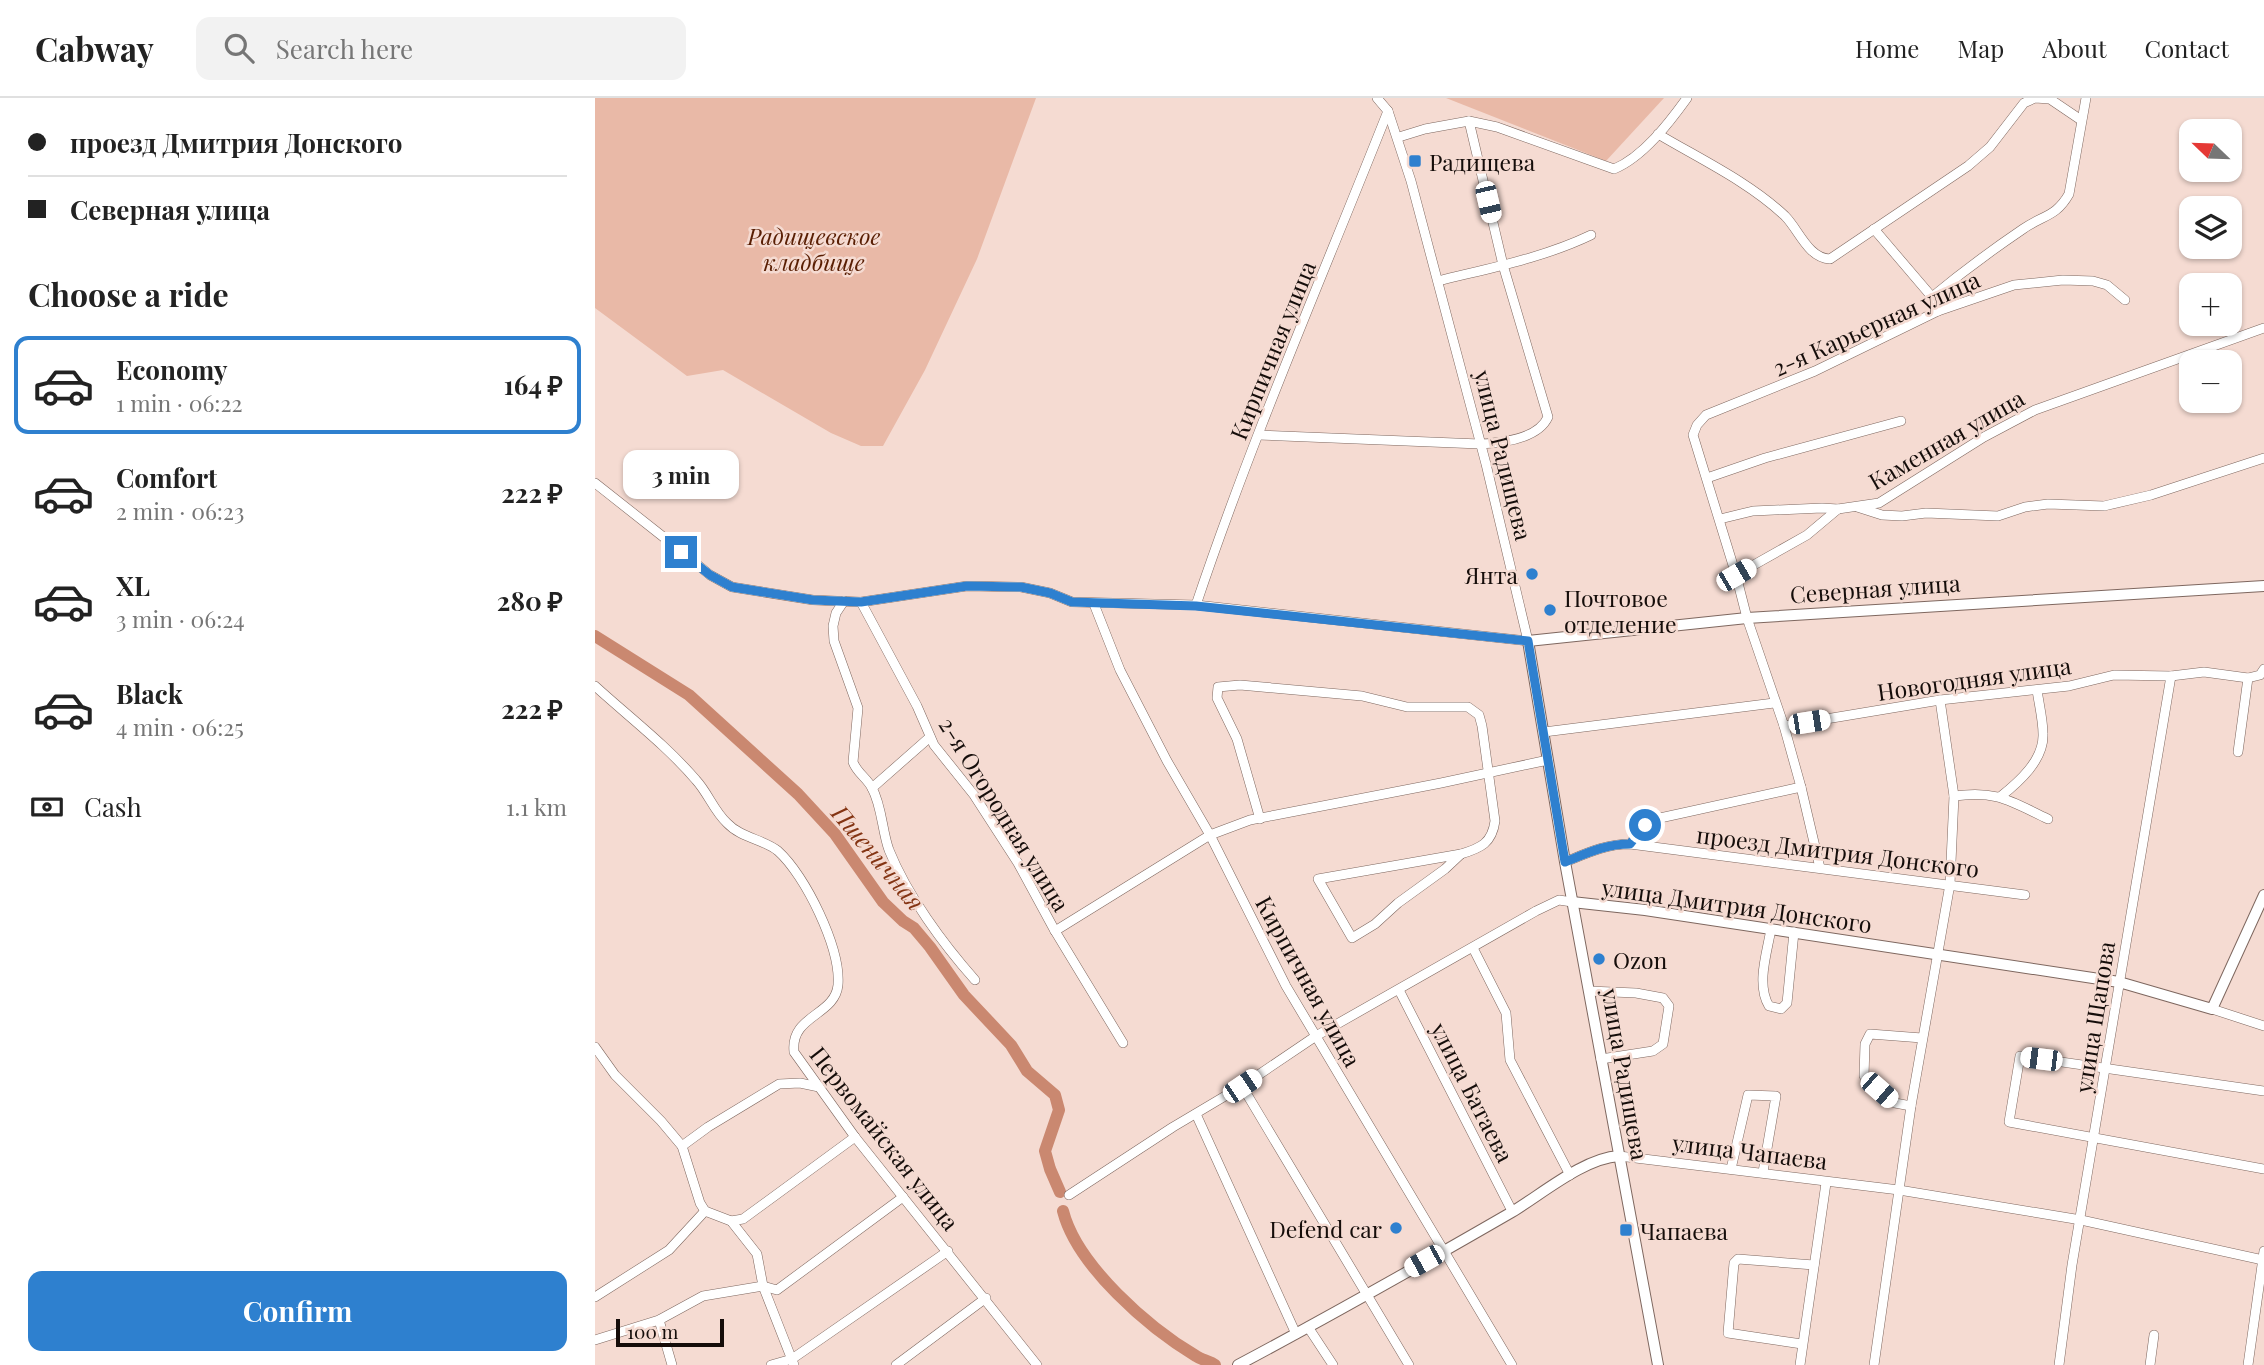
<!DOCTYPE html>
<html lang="en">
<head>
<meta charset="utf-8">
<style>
  body { margin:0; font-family:"Playfair Display",serif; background:#f2f2f2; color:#222; height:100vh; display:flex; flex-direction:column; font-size:26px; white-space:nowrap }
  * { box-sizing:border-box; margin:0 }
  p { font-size:23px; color:#767676 }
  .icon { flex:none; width:38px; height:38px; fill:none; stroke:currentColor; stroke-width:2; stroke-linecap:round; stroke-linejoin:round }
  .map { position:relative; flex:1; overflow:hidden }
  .details { display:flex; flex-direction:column; background:#fff; width:595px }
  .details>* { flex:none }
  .top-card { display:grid; align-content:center; height:154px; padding:0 28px; background:#fff }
  .needle { width:46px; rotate:293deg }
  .tools { position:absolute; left:1584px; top:21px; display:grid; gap:14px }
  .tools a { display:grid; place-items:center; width:63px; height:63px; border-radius:14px; background:#fff; box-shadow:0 2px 5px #0004; font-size:35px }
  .scale { position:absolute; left:21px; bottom:18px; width:108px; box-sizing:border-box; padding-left:7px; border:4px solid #150d0a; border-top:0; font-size:19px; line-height:24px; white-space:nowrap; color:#150d0a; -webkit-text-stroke:5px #f5dbd2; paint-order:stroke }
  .end { position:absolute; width:32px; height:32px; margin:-16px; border:9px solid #2e80cf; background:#fff; box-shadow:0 0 0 4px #fff }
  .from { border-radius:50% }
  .bubble { position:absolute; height:49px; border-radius:14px; background:#fff; box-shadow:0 2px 5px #0004; font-size:23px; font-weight:700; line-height:49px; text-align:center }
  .car { position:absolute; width:21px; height:42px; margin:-21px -10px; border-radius:9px; box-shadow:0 0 5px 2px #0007; background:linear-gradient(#fff 24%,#345 0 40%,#fff 0 76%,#345 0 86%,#fff 0) }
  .top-card b { display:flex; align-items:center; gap:24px; height:66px; font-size:26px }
  .top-card b+b { border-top:2px solid #e0e0e0 }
  .top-card i { width:18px; height:18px; background:#222 }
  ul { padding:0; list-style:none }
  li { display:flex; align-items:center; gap:21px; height:98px; margin:0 14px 10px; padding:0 14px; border:4px solid transparent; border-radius:14px }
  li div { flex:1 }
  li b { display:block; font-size:26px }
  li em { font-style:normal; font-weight:700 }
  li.current { border-color:#2e80cf }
  li>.icon { width:63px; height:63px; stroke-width:1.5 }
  h2 { padding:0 28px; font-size:32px; line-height:84px }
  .pay { display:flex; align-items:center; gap:18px; height:77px; padding:0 28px; font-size:26px }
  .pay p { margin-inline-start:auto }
  .button { display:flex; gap:14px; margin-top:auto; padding:14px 28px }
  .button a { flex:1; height:80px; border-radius:14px; background:#2e80cf; color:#fff; font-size:28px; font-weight:700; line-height:80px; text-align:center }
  header { display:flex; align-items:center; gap:42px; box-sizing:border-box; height:98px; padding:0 35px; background:#fff; border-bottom:2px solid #e0e0e0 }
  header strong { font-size:33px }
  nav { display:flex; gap:38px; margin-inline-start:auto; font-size:24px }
  .search { width:490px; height:63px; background:#f2f2f2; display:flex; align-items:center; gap:18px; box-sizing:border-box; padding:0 24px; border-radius:14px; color:#767676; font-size:26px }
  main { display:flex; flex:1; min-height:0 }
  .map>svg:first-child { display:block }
</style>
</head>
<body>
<header>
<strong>Cabway</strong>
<div class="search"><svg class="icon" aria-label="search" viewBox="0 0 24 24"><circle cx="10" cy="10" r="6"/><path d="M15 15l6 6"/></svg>Search here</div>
<nav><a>Home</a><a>Map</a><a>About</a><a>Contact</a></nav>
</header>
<main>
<section class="details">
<div class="top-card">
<b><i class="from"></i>проезд Дмитрия Донского</b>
<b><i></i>Северная улица</b>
</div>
<h2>Choose a ride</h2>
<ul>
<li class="current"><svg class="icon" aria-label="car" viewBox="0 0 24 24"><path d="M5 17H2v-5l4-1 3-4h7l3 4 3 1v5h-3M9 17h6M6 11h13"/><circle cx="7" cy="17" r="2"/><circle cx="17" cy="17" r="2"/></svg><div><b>Economy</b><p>1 min · 06:22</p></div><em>164 ₽</em></li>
<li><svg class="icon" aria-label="car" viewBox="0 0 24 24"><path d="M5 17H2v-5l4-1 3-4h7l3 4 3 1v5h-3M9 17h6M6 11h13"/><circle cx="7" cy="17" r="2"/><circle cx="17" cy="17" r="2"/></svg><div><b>Comfort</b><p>2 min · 06:23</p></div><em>222 ₽</em></li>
<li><svg class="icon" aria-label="car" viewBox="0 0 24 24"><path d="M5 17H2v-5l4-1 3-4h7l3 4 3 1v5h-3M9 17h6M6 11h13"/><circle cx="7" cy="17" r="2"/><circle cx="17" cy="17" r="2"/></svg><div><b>XL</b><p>3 min · 06:24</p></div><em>280 ₽</em></li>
<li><svg class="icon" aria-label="car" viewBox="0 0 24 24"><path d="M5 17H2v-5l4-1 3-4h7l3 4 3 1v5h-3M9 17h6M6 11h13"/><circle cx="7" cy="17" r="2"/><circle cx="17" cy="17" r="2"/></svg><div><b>Black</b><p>4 min · 06:25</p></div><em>222 ₽</em></li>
</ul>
<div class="pay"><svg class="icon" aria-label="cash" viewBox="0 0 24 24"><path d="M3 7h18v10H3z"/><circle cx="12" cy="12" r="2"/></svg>Cash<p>1.1 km</p></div>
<div class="button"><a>Confirm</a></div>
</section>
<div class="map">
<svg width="1669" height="1267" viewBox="0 0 1669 1267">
  <rect width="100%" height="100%" fill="#f5dbd2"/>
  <!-- green -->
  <g fill="#e9b9a7">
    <path d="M0,0H441L382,161L330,272L288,348H266L236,335L128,272L92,278L0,210Z"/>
    <path d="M851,0H1069L1011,63Z"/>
  </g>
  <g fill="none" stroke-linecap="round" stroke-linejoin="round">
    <!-- river -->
    <g stroke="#ca8870" stroke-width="12">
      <path d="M0,538L94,597L203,696L240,736L288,804L308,823L319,830L335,849L369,897L416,947L432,973L460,997L464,1012L450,1053L455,1071L465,1094"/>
      <path d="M468,1113C482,1168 554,1230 601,1258C607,1262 615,1263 620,1267"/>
    </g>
    <!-- minor casing -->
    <g stroke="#7e675f" stroke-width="10">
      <g id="minor">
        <path d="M1063,36C1105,61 1154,84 1190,118C1204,132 1213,160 1235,161L1373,68L1395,49L1429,5L1440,0L1455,1L1486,22"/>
        <path d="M804,39L830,31L874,23L902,29L1019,71C1048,59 1074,25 1092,0"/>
        <path d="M1279,131L1337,199L1343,213"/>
        <path d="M843,183C895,170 948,160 996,137"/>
        <path d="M1337,199C1366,175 1397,152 1428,131C1448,117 1461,119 1474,96L1491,0"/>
        <path d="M664,337L885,346C907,345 943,341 953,319L908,167L874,23"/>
        <path d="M1112,380L1170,360L1306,323"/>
        <path d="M0,385L76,445"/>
        <path d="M1262,409L1287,417L1307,418L1331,415L1403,418L1430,409L1453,406L1509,408L1556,397L1669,360"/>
        <path d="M1125,421L1158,413L1227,410L1243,411L1284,405L1389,339L1440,312L1669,230"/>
        <path d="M75,444L115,477L137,489L218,502L266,504L372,488L426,489L455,495L477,504L601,507L933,543L891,366L816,83L793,13L782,0"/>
        <path d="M1141,477L1212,437L1243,411"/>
        <path d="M249,503L241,515L238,528L239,543L263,610L258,664C262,675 272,680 277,690C287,708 287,733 294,752C312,797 348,846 380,882"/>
        <path d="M266,504L322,608L339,647L379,697L423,765L460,833L528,945"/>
        <path d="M499,506L525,572L572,663L615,737L691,888L917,1267"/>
        <path d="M601,507C657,340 728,177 793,13"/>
        <path d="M0,588C34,619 71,647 101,682C113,695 119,713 132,725C146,740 168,741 183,753C210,777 246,850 243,887C240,918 195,917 199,954L260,1039L442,1267"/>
        <path d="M1189,628L1345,602L1474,588L1519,577L1576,578L1609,574L1653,580L1665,577L1669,571"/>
        <path d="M949,634L1179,605"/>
        <path d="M1643,654L1653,580"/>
        <path d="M1206,689L1225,770"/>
        <path d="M277,690L335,639"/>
        <path d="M1359,698C1402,692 1415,703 1453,721"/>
        <path d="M1405,699C1424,684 1449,662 1448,636C1448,622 1444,606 1442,592"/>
        <path d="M665,721L642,641L622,600L623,589L645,587L767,598L812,609H873L884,617L887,628L900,723C897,745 886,750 866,756"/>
        <path d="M1035,746L1050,727L1065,720L1206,689L1189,628L1152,520L1141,477L1098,337L1102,327L1111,317L1220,273L1343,213L1419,187L1468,182L1498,183L1512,187L1530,202"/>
        <path d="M866,756L850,771L803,805L780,826L757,840L723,781Z"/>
        <path d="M970,764C992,755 1011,746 1035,746L1430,797"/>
        <path d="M1176,831C1172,855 1161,886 1174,908L1186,911L1192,905L1199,834"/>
        <path d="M460,833L615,737L655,722L846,685L953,662"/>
        <path d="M878,850L911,915L915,962L975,1077"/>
        <path d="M804,892L917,1113"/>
        <path d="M994,893L1041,895L1068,900L1074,908L1068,946L1058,953L1006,961"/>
        <path d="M1617,911L1669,928"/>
        <path d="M0,949L20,977L66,1023L87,1048L105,1105L110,1113"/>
        <path d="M647,988L814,1267"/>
        <path d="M1669,993L1425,958L1414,1024L1669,1071"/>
        <path d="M1316,1008L1300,1005L1269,978L1270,946L1275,936L1327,940"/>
        <path d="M601,1016L701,1236"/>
        <path d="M87,1048L113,1029L184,986L205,985L224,989"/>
        <path d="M1024,1058L1304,1092L1486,1122L1668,1162"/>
        <path d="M1136,1071L1153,997L1181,998L1168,1074"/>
        <path d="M474,1097L578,1029L647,988L721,938L941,813L964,802L977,804"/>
        <path d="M136,1123L162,1156L168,1188L199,1267"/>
        <path d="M0,1199L74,1152L110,1113L136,1123L148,1121L260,1039"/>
        <path d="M64,1222L77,1267"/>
        <path d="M713,1229L738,1267"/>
        <path d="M0,1242L64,1222L108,1198L168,1188L182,1192L308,1099"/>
        <path d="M1207,1246L1133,1235L1139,1165L1143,1161L1219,1167"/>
        <path d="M176,1267L197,1261L353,1153"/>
        <path d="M301,1267L391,1200"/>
        <path d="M1205,1267L1231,1085"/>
        <path d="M1279,1267L1316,1008L1355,786L1359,698L1345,602"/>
        <path d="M1464,1267L1477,1167L1576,578"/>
        <path d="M1555,1267L1559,1237"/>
        <path d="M1653,1267L1669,1153"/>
      </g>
    </g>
    <!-- major casing -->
    <g stroke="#7e675f" stroke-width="12">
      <g id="major">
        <path d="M977,804L1050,812L1524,884L1617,911L1669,797"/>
        <path d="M643,1267C735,1218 827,1166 917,1114C947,1096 989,1060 1024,1058"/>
        <path d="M1063,1267L970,764L933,543L1152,520L1669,488"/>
      </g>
    </g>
    <!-- minor -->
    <use href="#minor" stroke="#fff" stroke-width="9"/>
    <!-- major -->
    <use href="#major" stroke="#fff" stroke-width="10"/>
  </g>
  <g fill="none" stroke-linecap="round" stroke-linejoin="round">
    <!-- route -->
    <path stroke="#2e80cf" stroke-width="9" d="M86,454L115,477L137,489L218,502L266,504L372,488L426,489L455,495L477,504L601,508L933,543L970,764C992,755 1011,746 1035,746L1050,727"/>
  </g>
  <!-- markers -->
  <g fill="#2e80cf" stroke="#f5dbd2" stroke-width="2.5">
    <rect x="813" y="56" width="14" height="14" rx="3.5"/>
    <circle cx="937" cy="476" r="7"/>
    <circle cx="955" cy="512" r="7"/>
    <circle cx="1004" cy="861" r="7"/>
    <circle cx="801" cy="1130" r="7"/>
    <rect x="1024" y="1125" width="14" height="14" rx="3.5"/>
  </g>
  <g text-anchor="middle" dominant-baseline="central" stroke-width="5" stroke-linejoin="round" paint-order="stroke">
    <!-- poi labels -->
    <g font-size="23" fill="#150d0a" stroke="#f5dbd2" text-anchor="start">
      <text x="834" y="63">Радищева</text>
      <text x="923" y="476" text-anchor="end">Янта</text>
      <text x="969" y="499">Почтовое<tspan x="969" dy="26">отделение</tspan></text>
      <text x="1018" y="861">Ozon</text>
      <text x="787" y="1130" text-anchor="end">Defend car</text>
      <text x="1045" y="1132">Чапаева</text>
    </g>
    <!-- park labels -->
    <g font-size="23" font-style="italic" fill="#591e03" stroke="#f5dbd2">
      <text x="219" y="137">Радищевское<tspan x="219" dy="26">кладбище</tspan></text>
    </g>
    <!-- street labels -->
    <g font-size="23" fill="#150d0a" stroke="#f5dbd2">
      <text transform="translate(1281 225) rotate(-24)">2-я Карьерная улица</text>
      <text transform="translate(677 252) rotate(-68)">Кирпичная улица</text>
      <text transform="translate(1351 341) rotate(-30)">Каменная улица</text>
      <text transform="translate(909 357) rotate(76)">улица Радищева</text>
      <text transform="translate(1280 490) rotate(-4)">Северная улица</text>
      <text transform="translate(1379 580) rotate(-8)">Новогодняя улица</text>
      <text transform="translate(410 716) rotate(58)">2-я Огородная улица</text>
      <text transform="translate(1243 753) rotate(7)">проезд Дмитрия Донского</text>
      <text transform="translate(1142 807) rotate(8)">улица Дмитрия Донского</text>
      <text transform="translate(714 883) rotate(61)">Кирпичная улица</text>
      <text transform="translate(1499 919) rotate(-81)">улица Щапова</text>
      <text transform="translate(1031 976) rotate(80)">улица Радищева</text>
      <text transform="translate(878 994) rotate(63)">улица Батаева</text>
      <text transform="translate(290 1040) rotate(52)">Первомайская улица</text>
      <text transform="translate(1155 1053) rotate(7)">улица Чапаева</text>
    </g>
    <!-- water labels -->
    <g font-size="24" font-style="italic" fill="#843413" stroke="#f5dbd2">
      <text transform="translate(284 759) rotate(50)">Пшеничная</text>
    </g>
  </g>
</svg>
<div class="tools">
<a><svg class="needle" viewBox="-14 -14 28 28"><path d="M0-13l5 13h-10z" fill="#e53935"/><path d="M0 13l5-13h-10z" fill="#767676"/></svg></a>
<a><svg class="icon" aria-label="layers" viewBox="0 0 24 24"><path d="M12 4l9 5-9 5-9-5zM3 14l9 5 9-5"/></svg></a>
<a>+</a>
<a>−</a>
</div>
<div class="scale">100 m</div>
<i class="end from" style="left:1050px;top:727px"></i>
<i class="end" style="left:86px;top:454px"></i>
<div class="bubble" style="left:28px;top:352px;width:116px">3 min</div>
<i class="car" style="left:893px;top:104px;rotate:167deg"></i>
<i class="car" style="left:1141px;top:477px;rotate:60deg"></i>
<i class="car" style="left:1214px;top:624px;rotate:81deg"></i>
<i class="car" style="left:1446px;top:961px;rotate:277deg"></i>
<i class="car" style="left:647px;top:988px;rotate:56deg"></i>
<i class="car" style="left:1284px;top:992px;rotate:131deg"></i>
<i class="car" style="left:829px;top:1163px;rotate:241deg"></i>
</div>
</main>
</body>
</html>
